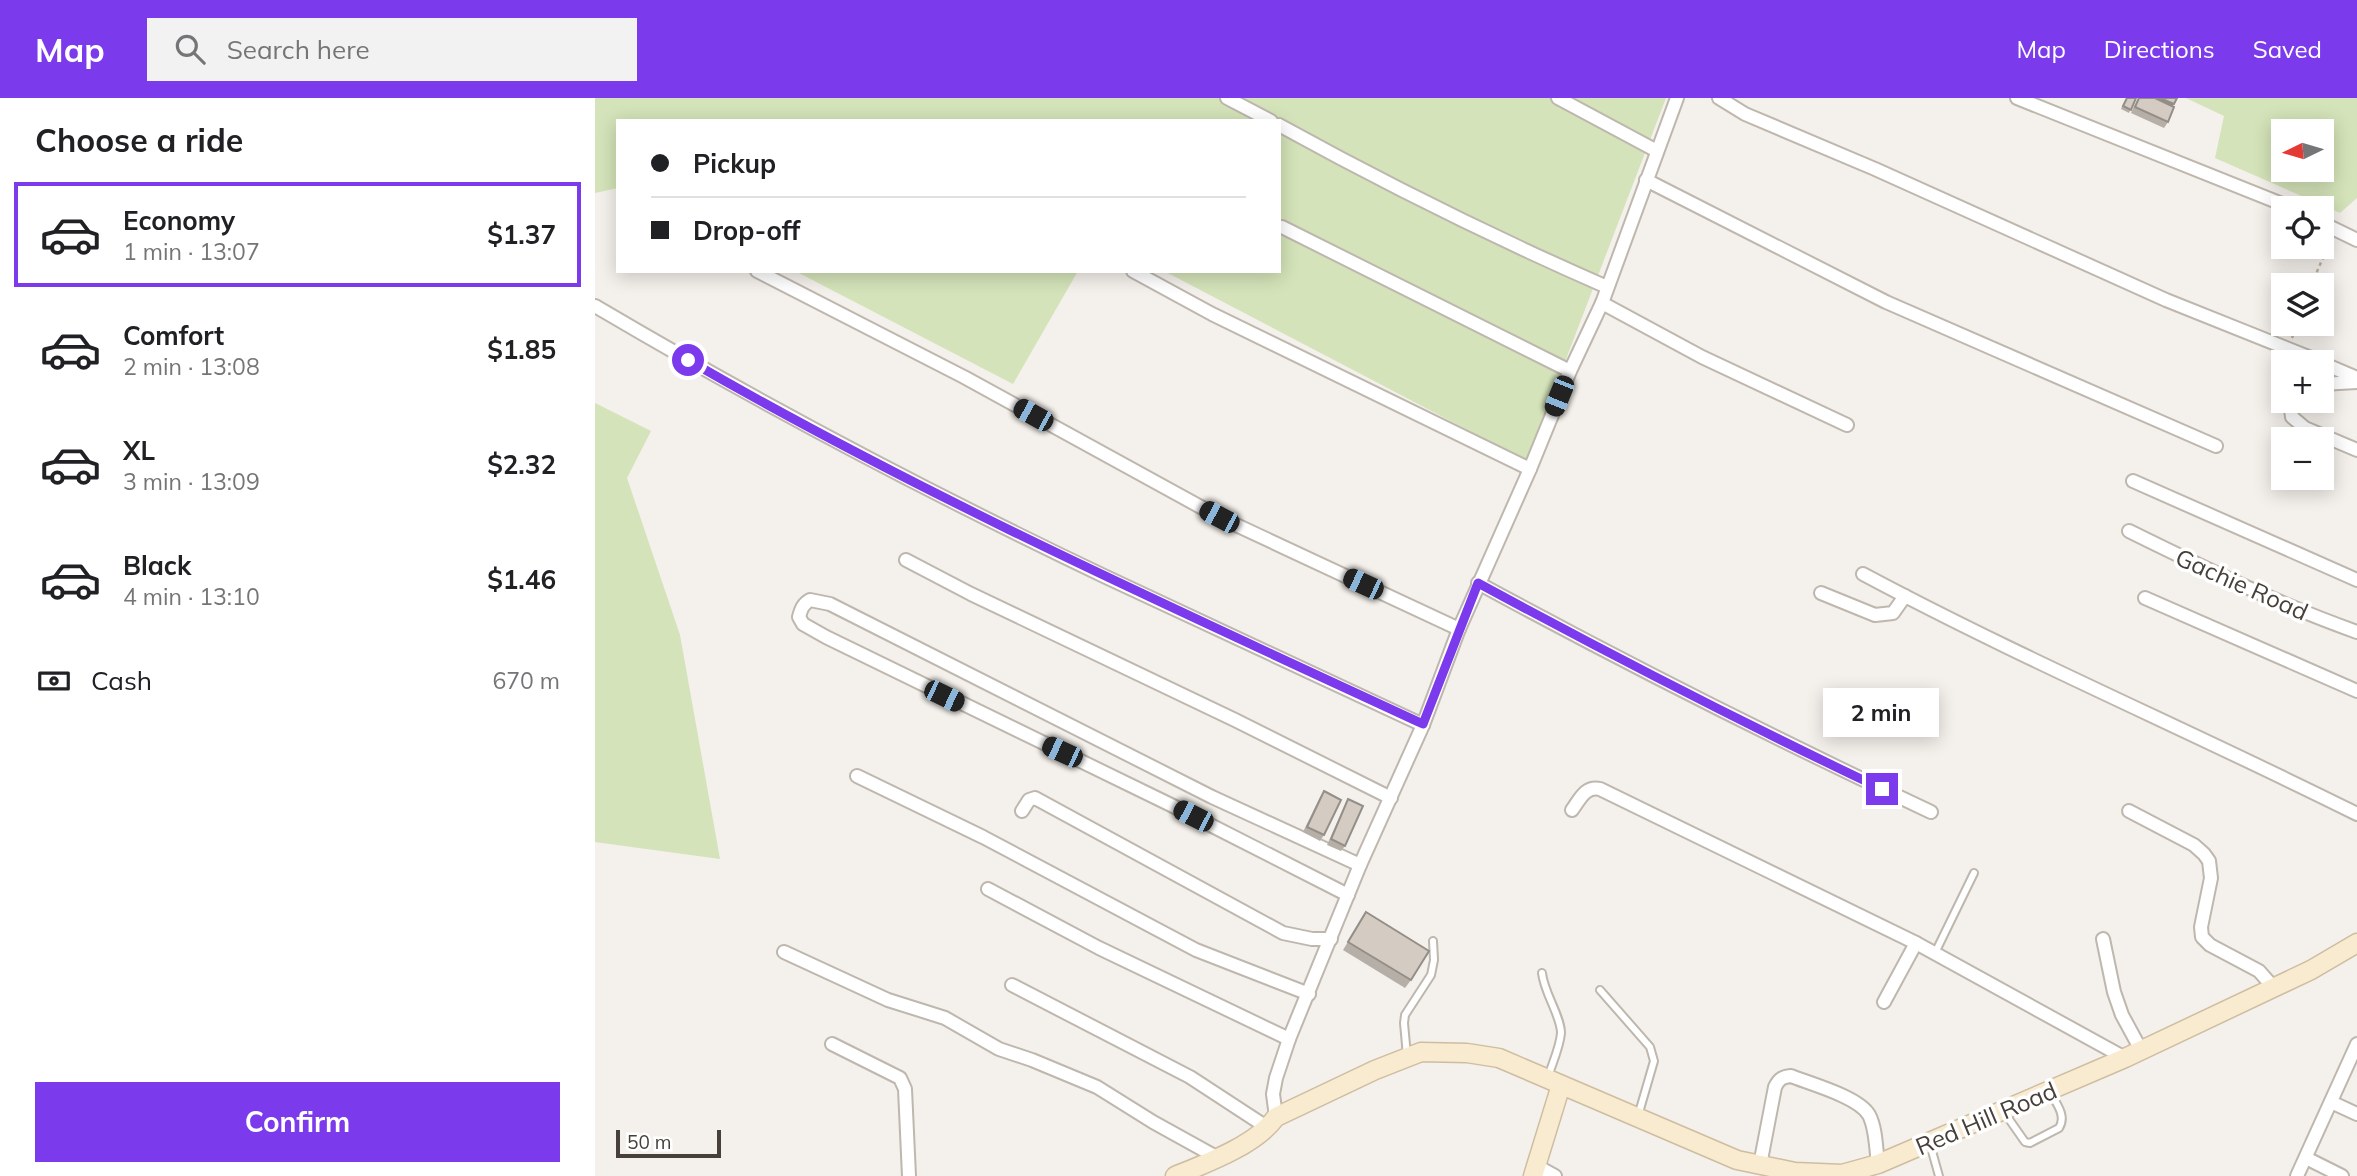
<!DOCTYPE html>
<html lang="en">
<head>
<meta charset="utf-8">
<style>
  body { margin:0; font-family:Mulish,sans-serif; background:#f2f2f2; color:#202124; height:100vh; display:flex; flex-direction:column; font-size:26px; white-space:nowrap }
  * { box-sizing:border-box; margin:0 }
  p { font-size:23px; color:#757577 }
  .icon { flex:none; width:38px; height:38px; fill:none; stroke:currentColor; stroke-width:2; stroke-linecap:round; stroke-linejoin:round }
  .map { position:relative; flex:1; overflow:hidden }
  .details { display:flex; flex-direction:column; background:#fff; width:595px }
  .details>* { flex:none }
  .guide { position:absolute; left:21px; top:21px; width:665px; height:154px; border-radius:0px; box-shadow:0 4px 18px #0003; display:grid; align-content:center; height:154px; padding:0 35px; background:#fff }
  .needle { width:46px; rotate:265deg }
  .controls { position:absolute; left:1676px; top:21px; display:grid; gap:14px }
  .controls a { display:grid; place-items:center; width:63px; height:63px; border-radius:0px; background:#fff; box-shadow:0 4px 18px #0003; font-size:35px }
  .scale { position:absolute; left:21px; bottom:18px; width:105px; box-sizing:border-box; padding-left:7px; border:4px solid #47403a; border-top:0; font-size:19px; line-height:24px; white-space:nowrap; color:#47403a; -webkit-text-stroke:5px #fff; paint-order:stroke }
  .end { position:absolute; width:32px; height:32px; margin:-16px; border:9px solid #7c3aed; background:#fff; box-shadow:0 0 0 4px #fff }
  .from { border-radius:50% }
  .bubble { position:absolute; height:49px; border-radius:0px; background:#fff; box-shadow:0 4px 18px #0003; font-size:23px; font-weight:700; line-height:49px; text-align:center }
  .car { position:absolute; width:21px; height:42px; margin:-21px -10px; border-radius:9px; box-shadow:0 0 5px 2px #0007; background:linear-gradient(#222 24%,#8ab4d8 0 40%,#222 0 76%,#8ab4d8 0 86%,#222 0) }
  .guide b { display:flex; align-items:center; gap:24px; height:66px; font-size:26px }
  .guide b+b { border-top:2px solid #e0e0e0 }
  .guide i { width:18px; height:18px; background:#202124 }
  ul { padding:0; list-style:none }
  li { display:flex; align-items:center; gap:21px; height:105px; margin:0 14px 10px; padding:0 21px; border:4px solid transparent; border-radius:0px }
  li div { flex:1 }
  li b { display:block; font-size:26px }
  li em { font-style:normal; font-weight:700 }
  li.selected { border-color:#7c3aed }
  li>.icon { width:63px; height:63px; stroke-width:1.5 }
  h2 { padding:0 35px; font-size:32px; line-height:84px }
  .pay { display:flex; align-items:center; gap:18px; height:77px; padding:0 35px; font-size:26px }
  .pay p { margin-inline-start:auto }
  .primary-button { display:flex; gap:14px; margin-top:auto; padding:14px 35px }
  .primary-button a { flex:1; height:80px; border-radius:0px; background:#7c3aed; color:#fff; font-size:28px; font-weight:700; line-height:80px; text-align:center }
  header { display:flex; align-items:center; gap:42px; box-sizing:border-box; height:98px; padding:0 35px; background:#7c3aed; color:#fff }
  header strong { font-size:33px }
  nav { display:flex; gap:38px; margin-inline-start:auto; font-size:24px }
  .search { width:490px; height:63px; background:#f2f2f2; display:flex; align-items:center; gap:18px; box-sizing:border-box; padding:0 24px; border-radius:0px; color:#757577; font-size:26px }
  main { display:flex; flex:1; min-height:0 }
  .map>svg:first-child { display:block }
</style>
</head>
<body>
<header>
<strong>Map</strong>
<div class="search"><svg class="icon" aria-label="search" viewBox="0 0 24 24"><circle cx="10" cy="10" r="6"/><path d="M15 15l6 6"/></svg>Search here</div>
<nav><a>Map</a><a>Directions</a><a>Saved</a></nav>
</header>
<main>
<section class="details">
<h2>Choose a ride</h2>
<ul>
<li class="selected"><svg class="icon" aria-label="car" viewBox="0 0 24 24"><path d="M5 17H2v-5l4-1 3-4h7l3 4 3 1v5h-3M9 17h6M6 11h13"/><circle cx="7" cy="17" r="2"/><circle cx="17" cy="17" r="2"/></svg><div><b>Economy</b><p>1 min · 13:07</p></div><em>$1.37</em></li>
<li><svg class="icon" aria-label="car" viewBox="0 0 24 24"><path d="M5 17H2v-5l4-1 3-4h7l3 4 3 1v5h-3M9 17h6M6 11h13"/><circle cx="7" cy="17" r="2"/><circle cx="17" cy="17" r="2"/></svg><div><b>Comfort</b><p>2 min · 13:08</p></div><em>$1.85</em></li>
<li><svg class="icon" aria-label="car" viewBox="0 0 24 24"><path d="M5 17H2v-5l4-1 3-4h7l3 4 3 1v5h-3M9 17h6M6 11h13"/><circle cx="7" cy="17" r="2"/><circle cx="17" cy="17" r="2"/></svg><div><b>XL</b><p>3 min · 13:09</p></div><em>$2.32</em></li>
<li><svg class="icon" aria-label="car" viewBox="0 0 24 24"><path d="M5 17H2v-5l4-1 3-4h7l3 4 3 1v5h-3M9 17h6M6 11h13"/><circle cx="7" cy="17" r="2"/><circle cx="17" cy="17" r="2"/></svg><div><b>Black</b><p>4 min · 13:10</p></div><em>$1.46</em></li>
</ul>
<div class="pay"><svg class="icon" aria-label="cash" viewBox="0 0 24 24"><path d="M3 7h18v10H3z"/><circle cx="12" cy="12" r="2"/></svg>Cash<p>670 m</p></div>
<div class="primary-button"><a>Confirm</a></div>
</section>
<div class="map">
<svg width="1762" height="1078" viewBox="0 0 1762 1078">
  <rect width="100%" height="100%" fill="#f4f0eb"/>
  <!-- green -->
  <g fill="#d4e3b9" fill-rule="evenodd">
    <path d="M0,0H1071L932,363L569,173H684V23H23V90L0,95Z"/>
    <path d="M1591,0H1762V100L1745,115L1620,60L1629,18ZM1727,33V72H1689V33Z"/>
    <path d="M200,173H483L418,286Z"/>
    <path d="M0,305L56,333L32,380L85,537L125,761L0,744Z"/>
  </g>
  <g fill="none" stroke-linecap="round" stroke-linejoin="round">
    <!-- lane casing -->
    <g stroke="#beb7ae" stroke-width="10">
      <g id="lane">
        <path d="M1340,855L1379,775"/>
        <path d="M947,875C949,895 966,918 966,935C965,949 957,966 953,979"/>
        <path d="M1005,892L1055,949L1059,963L1043,1018"/>
        <path d="M812,958L809,925L810,917L836,877L839,862L838,843"/>
        <path d="M1409,1014L1430,1044L1435,1045L1464,1030C1472,1018 1461,1005 1455,994"/>
        <path d="M1335,1046L1344,1078"/>
      </g>
    </g>
    <!-- street casing -->
    <g stroke="#beb7ae" stroke-width="16">
      <g id="street">
        <path d="M632,0L676,23"/>
        <path d="M963,0L1062,53"/>
        <path d="M1124,0L1150,16L1280,71L1571,202L1726,264"/>
        <path d="M1422,0L1697,110"/>
        <path d="M684,27C791,86 900,140 1012,189"/>
        <path d="M1051,82L1291,204L1621,348"/>
        <path d="M1727,125L1762,142"/>
        <path d="M687,129L975,273"/>
        <path d="M162,173L369,279L624,419L864,531"/>
        <path d="M538,173L617,216L935,371"/>
        <path d="M1007,205L1107,259L1252,327"/>
        <path d="M0,208C166,306 337,396 511,479C616,529 722,577 828,627"/>
        <path d="M1727,265L1762,280"/>
        <path d="M1727,286L1762,284"/>
        <path d="M1699,303L1696,311L1697,319L1710,330L1762,352"/>
        <path d="M1538,383L1762,482"/>
        <path d="M1534,433C1609,470 1683,506 1762,534"/>
        <path d="M311,462L376,496L640,622L796,700"/>
        <path d="M1268,476C1429,562 1598,634 1762,716"/>
        <path d="M883,485C1032,566 1183,642 1336,714"/>
        <path d="M1226,495L1280,517L1298,515L1310,498"/>
        <path d="M1550,500L1762,593"/>
        <path d="M262,678L388,739L601,852L714,896"/>
        <path d="M977,712C985,701 990,688 1005,691L1321,845"/>
        <path d="M427,713L434,702L440,700L688,835L717,841H736"/>
        <path d="M1534,713L1599,747L1609,756L1614,763L1616,780L1606,829L1607,839L1615,847L1664,873L1679,890"/>
        <path d="M393,791L504,850L694,941"/>
        <path d="M753,797L576,707L231,539L208,526L204,519C206,511 208,506 215,502L235,506L617,699L765,767"/>
        <path d="M1508,841L1519,894L1527,917L1546,952"/>
        <path d="M189,854L293,902L350,920L404,951L437,962L502,989L558,1024L623,1060"/>
        <path d="M417,887L595,979L673,1030"/>
        <path d="M1289,904L1321,845L1530,960"/>
        <path d="M237,946L305,980L310,991L314,1078"/>
        <path d="M1736,1004L1762,1016"/>
        <path d="M681,1019L678,996L681,980L694,941L765,767L828,627L864,531L935,371L975,273L1007,205L1082,0"/>
        <path d="M1711,1060L1747,1078"/>
        <path d="M940,1067L960,1078"/>
        <path d="M1165,1067L1180,989C1184,981 1187,979 1196,978C1216,986 1264,999 1274,1017C1281,1030 1281,1051 1283,1066"/>
        <path d="M1702,1078L1762,946"/>
      </g>
    </g>
    <!-- secondary casing -->
    <g stroke="#cebda0" stroke-width="21">
      <g id="secondary">
        <path d="M580,1078C612,1065 661,1047 681,1019L780,972L826,954L872,955L904,960L1142,1062L1200,1074L1247,1076L1283,1066L1530,960L1716,872L1762,845"/>
        <path d="M938,1078L966,987"/>
      </g>
    </g>
    <!-- path -->
    <g stroke="#beb1a1" stroke-width="2.5" stroke-dasharray="3.5 3.5" stroke-linecap="butt">
      <path d="M1716,187L1736,142"/>
      <path d="M1697,240L1702,226"/>
    </g>
    <!-- lane -->
    <use href="#lane" stroke="#fff" stroke-width="6"/>
    <!-- street -->
    <use href="#street" stroke="#fff" stroke-width="12"/>
    <!-- secondary -->
    <use href="#secondary" stroke="#f9ebd0" stroke-width="18"/>
  </g>
  <!-- wall -->
  <g fill="#b6afa7">
    <path d="M1531,0H1541L1534,15L1526,11Z"/>
    <path d="M1543,0H1582L1578,8L1573,24L1569,30L1536,15Z"/>
    <path d="M729,693V737L725,743L708,734L725,699Z"/>
    <path d="M753,701L750,748L746,753L732,747L750,707Z"/>
    <path d="M771,814L816,882L810,890L748,852Z"/>
  </g>
  <!-- shaded-wall -->
  <path fill="#948e88" d="M1548,0H1565L1579,6L1575,12Z"/>
  <!-- building -->
  <g fill="#d4cbc2" stroke="#948e88" stroke-width="2">
    <path d="M1532,0H1541L1536,12L1528,8Z"/>
    <path d="M1544,0H1560L1579,9L1573,24L1540,9Z"/>
    <path d="M1565,0H1582L1579,6Z"/>
    <path d="M729,693L746,702L729,737L712,729Z"/>
    <path d="M753,701L768,708L750,748L736,741Z"/>
    <path d="M771,814L834,853L816,882L753,844Z"/>
  </g>
  <g fill="none" stroke-linecap="round" stroke-linejoin="round">
    <!-- route -->
    <path stroke="#7c3aed" stroke-width="9" d="M93,262C330,399 580,511 828,626L883,485C1016,557 1150,626 1287,691"/>
  </g>
  <g text-anchor="middle" dominant-baseline="central" stroke-width="7" stroke-linejoin="round" paint-order="stroke">
    <!-- street labels -->
    <g font-size="24" fill="#47403a" stroke="#fff">
      <text transform="translate(1647 486) rotate(24)">Gachie Road</text>
      <text transform="translate(1391 1020) rotate(-23)">Red Hill Road</text>
    </g>
  </g>
</svg>
<div class="controls">
<a><svg class="needle" viewBox="-14 -14 28 28"><path d="M0-13l5 13h-10z" fill="#e53935"/><path d="M0 13l5-13h-10z" fill="#757577"/></svg></a>
<a><svg class="icon" aria-label="locate" viewBox="0 0 24 24"><circle cx="12" cy="12" r="6"/><path d="M12 2v4M12 18v4M2 12h4M18 12h4"/></svg></a>
<a><svg class="icon" aria-label="layers" viewBox="0 0 24 24"><path d="M12 4l9 5-9 5-9-5zM3 14l9 5 9-5"/></svg></a>
<a>+</a>
<a>−</a>
</div>
<div class="scale">50 m</div>
<i class="end from" style="left:93px;top:262px"></i>
<i class="end" style="left:1287px;top:691px"></i>
<div class="bubble" style="left:1228px;top:590px;width:116px">2 min</div>
<i class="car" style="left:964px;top:298px;rotate:202deg"></i>
<i class="car" style="left:438px;top:317px;rotate:299deg"></i>
<i class="car" style="left:624px;top:419px;rotate:298deg"></i>
<i class="car" style="left:768px;top:486px;rotate:295deg"></i>
<i class="car" style="left:349px;top:598px;rotate:116deg"></i>
<i class="car" style="left:467px;top:654px;rotate:295deg"></i>
<i class="car" style="left:598px;top:718px;rotate:297deg"></i>
<div class="guide">
<b><i class="from"></i>Pickup</b>
<b><i></i>Drop-off</b>
</div>
</div>
</main>
</body>
</html>
